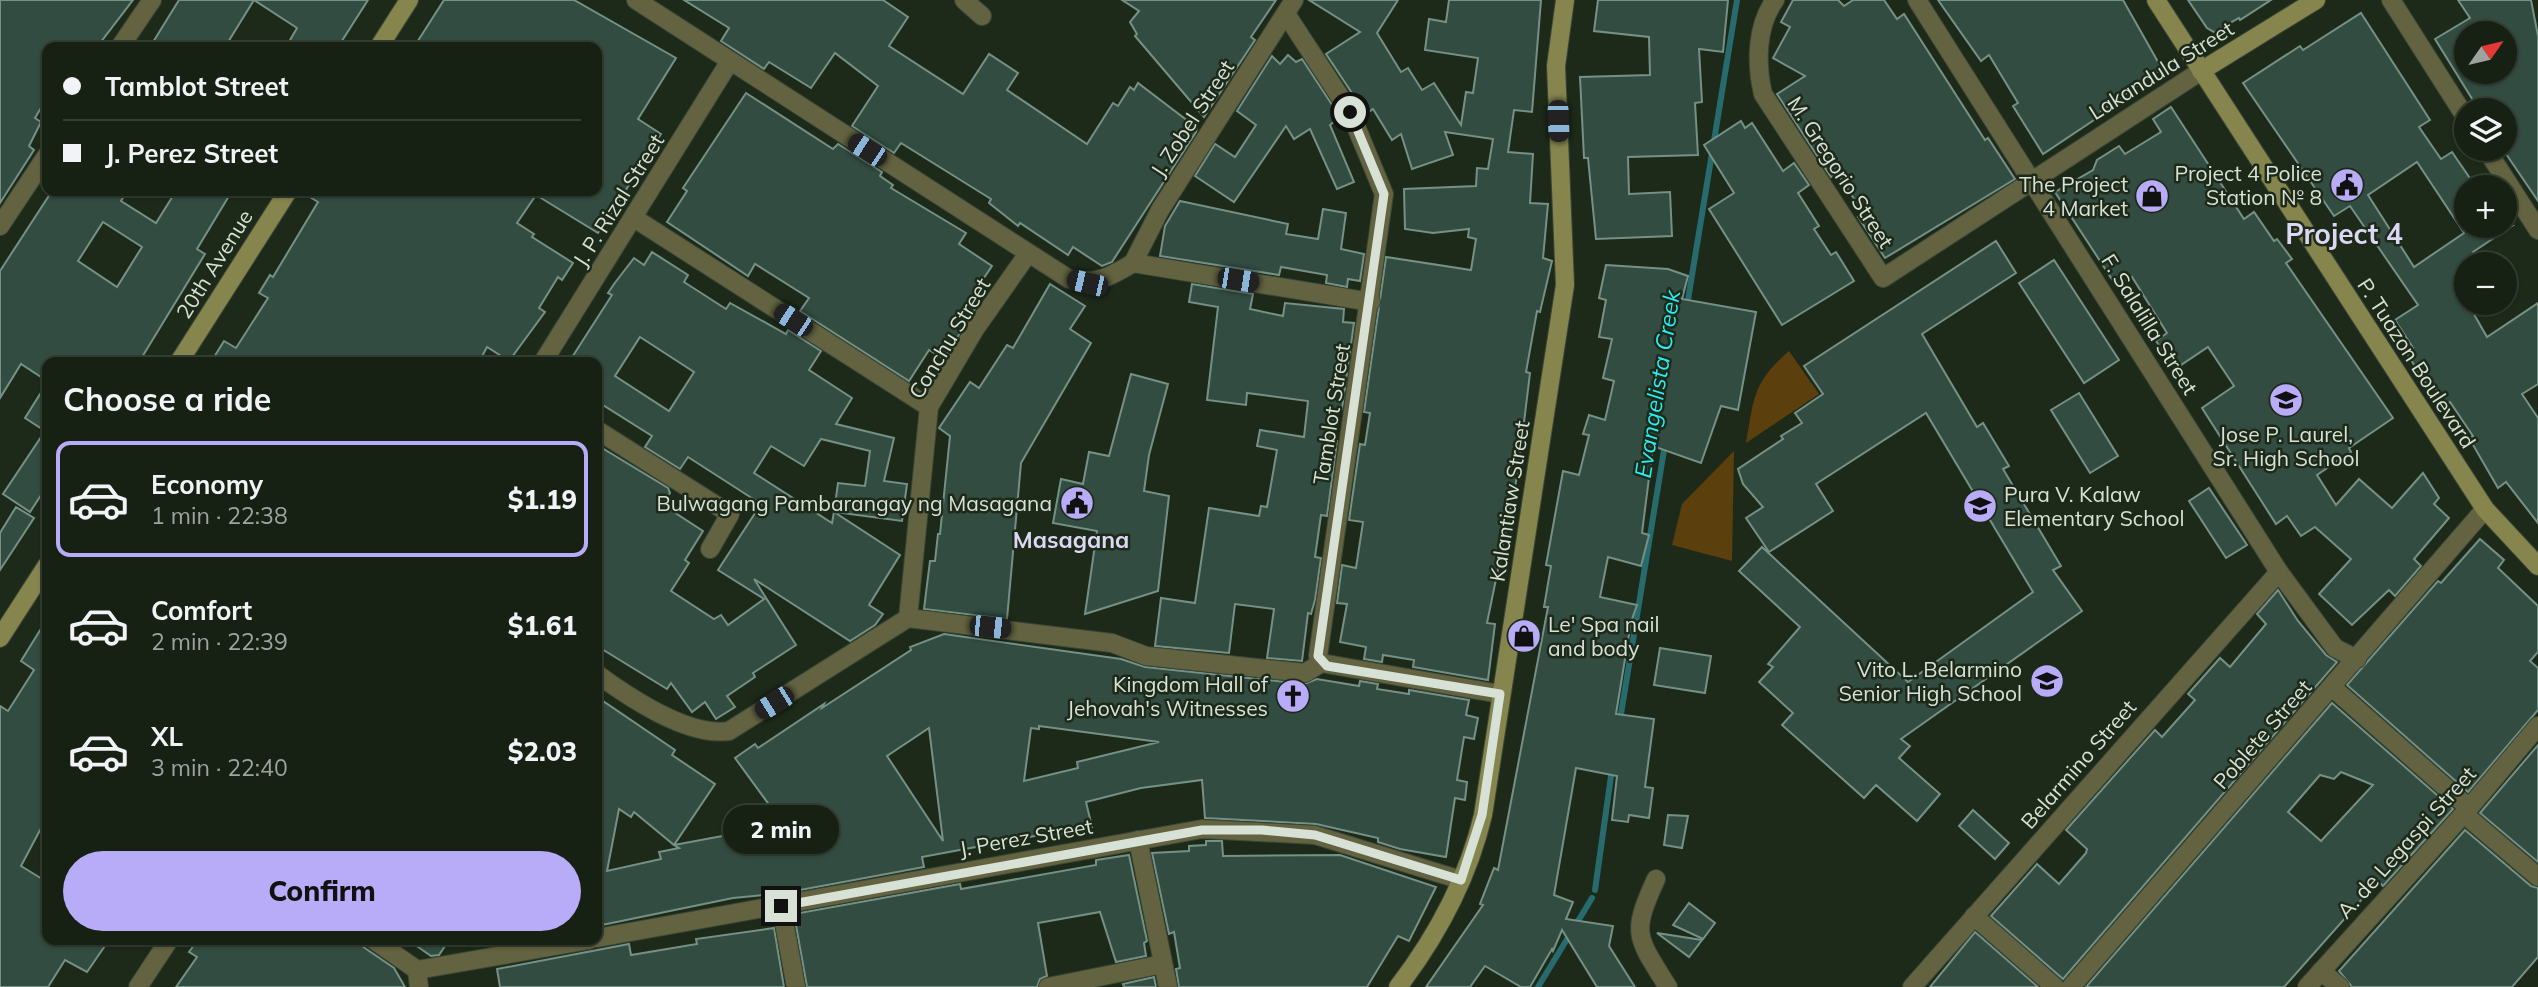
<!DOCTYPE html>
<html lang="en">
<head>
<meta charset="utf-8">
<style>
  body { margin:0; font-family:Mulish,sans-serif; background:#1f281c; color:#f1f3f6; height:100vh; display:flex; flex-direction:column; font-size:26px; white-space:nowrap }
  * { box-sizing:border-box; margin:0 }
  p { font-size:23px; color:#9ea3a0 }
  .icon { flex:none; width:38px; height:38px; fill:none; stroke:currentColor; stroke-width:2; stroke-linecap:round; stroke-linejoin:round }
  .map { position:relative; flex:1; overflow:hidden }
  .panel { position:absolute; left:42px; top:357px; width:560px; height:588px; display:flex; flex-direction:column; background:#162013; border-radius:14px; box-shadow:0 2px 5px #0004,0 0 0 2px #353e33 }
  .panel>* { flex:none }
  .top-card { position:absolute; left:42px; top:42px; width:560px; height:154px; border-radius:14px; box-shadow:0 2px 5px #0004,0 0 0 2px #353e33; display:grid; align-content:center; height:154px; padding:0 21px; background:#162013 }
  .needle { width:46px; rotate:56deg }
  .buttons { position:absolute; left:2454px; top:21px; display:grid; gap:14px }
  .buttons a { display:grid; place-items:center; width:63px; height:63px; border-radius:50%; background:#162013; box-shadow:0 2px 5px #0004,0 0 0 2px #353e33; font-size:35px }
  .end { position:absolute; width:32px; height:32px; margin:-16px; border:9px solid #d8e1d5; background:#111; box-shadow:0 0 0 4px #111 }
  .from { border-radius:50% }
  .bubble { position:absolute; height:49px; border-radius:24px; background:#162013; box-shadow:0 2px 5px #0004,0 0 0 2px #353e33; font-size:23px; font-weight:800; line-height:49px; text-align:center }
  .car { position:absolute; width:21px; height:42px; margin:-21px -10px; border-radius:9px; box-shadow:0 0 5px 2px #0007; background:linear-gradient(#222 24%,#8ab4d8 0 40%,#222 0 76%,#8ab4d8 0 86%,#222 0) }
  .top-card b { display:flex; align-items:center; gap:24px; height:66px; font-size:26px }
  .top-card b+b { border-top:2px solid #353e33 }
  .top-card i { width:18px; height:18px; background:#f1f3f6 }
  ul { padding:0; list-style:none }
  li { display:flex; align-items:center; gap:21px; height:116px; margin:0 14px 10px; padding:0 7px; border:4px solid transparent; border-radius:14px }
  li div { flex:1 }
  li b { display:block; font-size:26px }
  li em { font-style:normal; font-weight:800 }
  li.selected { border-color:#b8abf7 }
  li>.icon { width:63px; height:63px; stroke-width:1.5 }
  h2 { padding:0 21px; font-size:32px; line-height:84px }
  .action { display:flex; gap:14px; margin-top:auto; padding:14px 21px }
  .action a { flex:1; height:80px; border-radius:42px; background:#b8abf7; color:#111; font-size:28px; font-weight:800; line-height:80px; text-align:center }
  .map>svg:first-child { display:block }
</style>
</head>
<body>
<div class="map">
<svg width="2538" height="987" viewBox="0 0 2538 987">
  <rect width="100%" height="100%" fill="#1d2a19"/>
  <!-- green -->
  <g fill="#5b3f0d">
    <path d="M1789,351L1819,394L1746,443C1754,397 1753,382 1789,351Z"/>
    <path d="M1734,451L1732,561L1672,545L1682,504Z"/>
  </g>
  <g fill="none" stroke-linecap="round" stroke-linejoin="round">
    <!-- stream -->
    <g stroke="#276b6e" stroke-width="6">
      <path d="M1687,306L1737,0"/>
      <path d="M1620,720L1665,444"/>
      <path d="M1595,890L1612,769"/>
      <path d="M1538,987L1592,898"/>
    </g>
  </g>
  <!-- building -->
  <g fill="#324c42" stroke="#759186" stroke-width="2" fill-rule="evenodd">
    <path d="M0,0H133L97,47H47V98L35,118L41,122L29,146L34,150L0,203Z"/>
    <path d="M179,0H368L338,47H286L297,28L254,0L225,47H150Z"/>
    <path d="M444,0H574L676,58L638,119L661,134L614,209L598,233L536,195L517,223L534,234L532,237L573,263L562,280L558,277L539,308L545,312L509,361L487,347L479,362H211L224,341L236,348L268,298L259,293L270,275L273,277L318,202L300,191H597V47H414Z"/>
    <path d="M684,0H883L908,17L889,46L963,94L989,54L1018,73L1007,90L1087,144L1113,103L1118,106L1130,87L1134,90L1138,83L1197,128L1196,132L1112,262L1102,266L1073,247L1068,255L1020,223L1018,226L989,203L991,199L901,143L894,153L852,126L878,86L835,53L811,88L769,62L764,69L721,41L729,28Z"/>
    <path d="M1122,0H1276L1251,37L1255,40L1204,117L1135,36L1137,34L1130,22L1139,11Z"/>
    <path d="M1309,0H1398L1377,33L1401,72L1408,68L1422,90L1434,83L1461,125L1466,92L1473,93L1478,58L1425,50L1429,19L1446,22L1449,0H1541L1532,112L1514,110L1508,152L1533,154L1530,203L1548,204L1543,258L1552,261L1540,312L1537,311L1526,372L1530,373L1518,472L1487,623L1495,624L1488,680L1413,667L1414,660L1383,655L1382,662L1364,659L1366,647L1340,642L1347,604L1337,603L1342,565L1356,568L1363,522L1349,520L1360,444L1365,445L1370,413L1364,412L1386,257L1471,270L1476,239L1468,237L1469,229L1433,233L1405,229L1404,189L1476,186L1477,168L1488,169L1493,139L1445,132L1453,155L1412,169L1401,134L1392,140L1373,109L1366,114L1326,54L1360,32Z"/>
    <path d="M1598,0H1728L1723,52L1699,49L1702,102L1695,103L1698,155L1628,157L1629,194L1670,192L1672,236L1596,239L1588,158H1584L1580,77L1650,75L1649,37L1594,31Z"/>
    <path d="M1793,0H1838L1844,6L1853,0H1884L1897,19L1904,14L1985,140L1988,138L2015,179L1885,258L1858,217L1864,214L1837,173L1831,177L1777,94L1805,76L1773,58L1790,27L1781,22Z"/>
    <path d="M1938,0H2123L2162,69L2101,111L2103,114L2043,154L2013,106L2018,103L1989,55L1981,61Z"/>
    <path d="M2188,0H2271L2240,20L2239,18L2214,32L2207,28Z"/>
    <path d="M2458,0H2531L2538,36V201L2504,151V110H2479L2435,39L2470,18ZM2466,33H2504V72H2466Z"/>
    <path d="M2361,13L2430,120L2419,127L2441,159L2452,152L2476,187H2466V226H2512L2473,252L2482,264H2466V274L2455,281L2487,337L2538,303V384L2522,394L2538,418V523L2506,482L2498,488L2469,438L2473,436L2450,402L2446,405L2430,381L2426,384L2406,352L2413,348L2395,320L2418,305L2350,206L2334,216L2243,83L2300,46L2303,50ZM2417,162L2464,233L2414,267L2368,195Z"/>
    <path d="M1288,55L1296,62L1302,59L1340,117L1330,125L1354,182L1337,189L1310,129L1294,139L1286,126L1234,202L1195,176L1215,144L1235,157L1256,125L1237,111L1272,56L1280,64Z"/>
    <path d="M746,93L833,149L838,144L882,172L880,176L893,185L891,188L966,233L959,244L992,266L975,291L983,296L944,359L929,350L909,381L800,311L809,298L755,264L748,276L667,222L687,191L683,188Z"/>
    <path d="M2171,107L2244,219L2254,212L2274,241L2277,239L2292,259L2286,263L2393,418L2349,448L2351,452L2317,475L2336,505L2359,479L2392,508L2423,473L2439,498L2434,504L2449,518L2414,559L2421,566L2395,596L2389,590L2352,625L2319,594L2351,559L2315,527L2301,536L2287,516L2276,524L2202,408L2234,386L2208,347L2175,369L2156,341L2167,333L2132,277L2117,287L2055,192L2093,170L2097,160L2119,146L2125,154L2161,132L2153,119Z"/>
    <path d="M1741,121L1745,128L1752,123L1783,171L1794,163L1809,185L1798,193L1819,226L1814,229L1831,255L1836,252L1854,281L1782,325L1709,209L1734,193L1704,145Z"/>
    <path d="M52,191H127L121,201L156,223L176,191H232L197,249L205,254L139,362H47V381L21,364L0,398V271ZM103,222L142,247L117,287L78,261Z"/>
    <path d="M1180,201L1288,224L1286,234L1318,239L1323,209L1346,213L1341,249L1364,254L1360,281L1348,279L1347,287L1326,283L1327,275L1281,267L1279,275L1160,256L1165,226Z"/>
    <path d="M1996,241L2016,273L1922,334L1977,427L1983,423L2009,466L2003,469L2061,566L2053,570L2082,611L1901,739L1910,746L1899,758L1940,794L1917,821L1876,785L1864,798L1782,725L1793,713L1759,682L1773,667L1768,664L1800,627L1739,571L1762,547L1908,682L2033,592L1926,413L1816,484L1833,511L1769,552L1746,518L1763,507L1743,484L1738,469L1783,439L1781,436L1802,423L1795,413L1823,394L1804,366Z"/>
    <path d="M652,252L688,275L684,282L726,309L730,303L786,334L788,330L821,351L809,370L852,398L836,424L894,438L884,481L907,484L902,521L834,512L838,483L865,486L870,451L821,439L804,466L771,446L754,473L832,523L834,512L900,555L869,605L883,614L875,625L850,641L754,579L796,645L753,673L755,677L727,696L735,707L716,719L705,702L692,712L671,683L667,689L597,646V445L668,488L670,493L663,505L703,531L685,560L689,563L671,591L714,619L721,615L728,625L764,599L718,570L761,504L688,457L680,469L645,447L652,436L598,402L597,404V362H569L612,295L608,293L614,284L634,258L644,265ZM640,337L694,372L669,411L615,376Z"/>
    <path d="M2054,260L2119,360L2084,383L2019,283Z"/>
    <path d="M1606,265L1668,269L1688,276L1682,299L1756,312L1738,410L1721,406L1701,463L1653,446L1642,533L1649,535L1641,566L1608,557L1600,597L1637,605L1631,622L1616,714L1654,719L1645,787L1653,788L1649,818L1629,815L1628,822L1612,820L1617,776L1576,768L1554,895L1573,902L1566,919L1613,926L1609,946L1635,987H1597L1562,930L1553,951L1552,949L1530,987H1521L1485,966L1470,987H1426L1483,905L1480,904L1494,868L1498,870L1548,607H1544L1551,566L1546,565L1563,471L1579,475L1589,435L1583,434L1589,415L1605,420L1614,381L1603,378L1612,339L1599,337L1606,300L1599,298Z"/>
    <path d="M1050,284L1085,306L1070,329L1091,343L1021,463L1007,619L924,609L930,561H935L938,534H940L950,436L939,428L970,382L979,388L1007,345L1013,348Z"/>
    <path d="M1192,284L1253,294L1250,309L1283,316L1285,303L1344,309L1343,322L1354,323L1342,409L1337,408L1334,440L1337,441L1327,516L1321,515L1315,557L1321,558L1315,600L1311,614L1308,613L1302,661L1267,658L1274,609L1235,604L1229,653L1155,646L1161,598L1195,603L1209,508L1259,516L1261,506L1267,507L1277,450L1257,446L1260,430L1304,437L1308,401L1247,393L1246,405L1207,400L1218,307L1189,302Z"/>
    <path d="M1131,374L1168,384L1149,455L1144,491L1169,496L1158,591L1085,614L1097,531L1053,523L1061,479L1083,484L1089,452L1109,456Z"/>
    <path d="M47,383V486L30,512L3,494L45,431L25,418Z"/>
    <path d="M2079,393L2118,456L2090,473L2051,410Z"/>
    <path d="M2209,488L2247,545L2226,558L2189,501Z"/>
    <path d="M16,507L34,518L0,570V533Z"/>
    <path d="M2480,539L2504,560L2498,568L2538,606V652L2530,661L2538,668V710L2468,792L2347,685L2438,581L2441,583Z"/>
    <path d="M2278,590L2298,621L2326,655L2337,662L2063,979L1991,916L2037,864L2059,884L2086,853L2087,849L2066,830L2155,730L2162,737L2195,700L2188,694L2220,658L2230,667L2266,624L2257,614Z"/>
    <path d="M47,619V817L21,866L47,882V940H109L87,972L65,960L48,987H0V706L8,711L34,670L21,661Z"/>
    <path d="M944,634L1121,659L1145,667L1304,684L1317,679L1359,686L1360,681L1378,684L1377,689L1409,694V690L1469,700L1466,715L1478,718L1474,739L1464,737L1457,780L1467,782L1465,800L1455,798L1446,857L1400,849L1378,842V838L1316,824L1205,818L1202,780L1141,788L1086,802L1092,827L1052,836L1051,833L922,857L924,867L784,893L733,898L597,926V697L675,750L672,755L715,784L674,845L634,812L631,817L619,809L607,871L661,859L659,852L679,848L674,845L776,826L794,839L735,758L755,744L758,748L824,704L822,708L911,650L910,647ZM1039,726L1159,742L1077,762L1078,768L1024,781L1031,728L1039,729ZM929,728L943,841L887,756Z"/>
    <path d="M1660,648L1711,656L1705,693L1654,685Z"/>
    <path d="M2332,703L2453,809L2383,886L2378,881L2284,987H2086ZM2341,772L2373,785L2321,841L2288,812L2320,775L2334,779Z"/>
    <path d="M2538,745V862L2480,813Z"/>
    <path d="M1973,810L2009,843L1995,859L1959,826Z"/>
    <path d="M1668,815L1688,816L1682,848L1664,845Z"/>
    <path d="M2465,830L2531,886L2538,888V957L2512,987H2352L2339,971Z"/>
    <path d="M1206,841H1222L1223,856L1340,855L1436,887L1409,941L1398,936L1367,987H1179L1176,969L1180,968L1174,932L1169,934L1152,853L1189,851V846L1206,845Z"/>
    <path d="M1129,855L1147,941L1144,943L1146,956L1116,962L1100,912L1038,923L1047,976L1040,979L1037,987H807L794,914L960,884L961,889L1096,865V860Z"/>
    <path d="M1689,903L1715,923L1703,939L1673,925Z"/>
    <path d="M774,928L784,987H500L497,969L629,944L631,955L697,944L696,939Z"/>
    <path d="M1975,932L2038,987H1930Z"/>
    <path d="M1657,933L1702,940L1689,957Z"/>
    <path d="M198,940H353L394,968L405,987H176L197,957L189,952Z"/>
    <path d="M408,940H449L439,955L431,956Z"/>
    <path d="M1154,977L1156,987H1124L1123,984Z"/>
  </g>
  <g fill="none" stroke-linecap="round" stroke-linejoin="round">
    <!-- street casing -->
    <g stroke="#3b4737" stroke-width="20">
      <g id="street">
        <path d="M636,0L1069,279C1096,285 1110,277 1133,263L1371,302"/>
        <path d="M964,0L982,16"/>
        <path d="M1775,0C1756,26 1756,64 1763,94L1883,278L2201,71"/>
        <path d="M1917,0L2279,572L2335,648L2357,659"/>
        <path d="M2391,0L2466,118"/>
        <path d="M1286,14L1350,112L1384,194L1318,656L1321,663"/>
        <path d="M120,47L152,0"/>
        <path d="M2486,149L2538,230"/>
        <path d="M634,218L929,407"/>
        <path d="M0,226L47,155"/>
        <path d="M1133,263L1160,210L1294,0"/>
        <path d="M543,362L730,61"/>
        <path d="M597,430L730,514L710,549"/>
        <path d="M908,618L1112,643L1146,656L1305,673L1321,663"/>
        <path d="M1321,663L1500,694"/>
        <path d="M597,674C630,698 688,737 729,731L908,618L929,407L975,329L1027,255"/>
        <path d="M2333,688L2469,808"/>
        <path d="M2464,814L2538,877"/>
        <path d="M1138,840L1168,987"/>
        <path d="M1656,879C1631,934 1636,936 1668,987"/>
        <path d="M781,906L796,987"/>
        <path d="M1974,916L2055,987"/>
        <path d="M597,938L1202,829L1315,835L1461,880"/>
        <path d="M374,940L417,970L419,987"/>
        <path d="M417,970L589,940"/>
        <path d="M2321,971L2340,987"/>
        <path d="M138,987L169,940"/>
        <path d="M1048,987L1163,964"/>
        <path d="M1912,987L2279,572"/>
        <path d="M2071,987L2485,509"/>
        <path d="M2307,987L2469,808L2538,726"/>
      </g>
    </g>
    <!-- secondary casing -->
    <g stroke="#3b4737" stroke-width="20">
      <g id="secondary">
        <path d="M2156,0L2485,509L2538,566"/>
        <path d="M379,47L409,0"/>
        <path d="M2201,71L2316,0"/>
        <path d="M179,362L288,191"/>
        <path d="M0,638L47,565"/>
        <path d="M1398,987C1437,936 1468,878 1483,815L1565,285L1556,66L1565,0"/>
      </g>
    </g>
    <!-- street -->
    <use href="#street" stroke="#636341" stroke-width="18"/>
    <!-- secondary -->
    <use href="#secondary" stroke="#86854e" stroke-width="18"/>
  </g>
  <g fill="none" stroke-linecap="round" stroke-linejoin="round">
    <!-- route -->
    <path stroke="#d8e1d5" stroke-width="9" d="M781,906L1202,830H1262L1315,835L1461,880L1482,815L1500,694L1327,666L1318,656L1384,194L1350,112"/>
  </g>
  <!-- icons -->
  <defs>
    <g id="civic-disc" transform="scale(1.75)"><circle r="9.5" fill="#b8abf7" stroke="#1d2a19"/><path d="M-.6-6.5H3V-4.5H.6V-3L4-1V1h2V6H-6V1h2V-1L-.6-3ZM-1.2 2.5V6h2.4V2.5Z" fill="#111"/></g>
    <g id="shop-disc" transform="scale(1.75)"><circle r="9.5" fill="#b8abf7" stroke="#1d2a19"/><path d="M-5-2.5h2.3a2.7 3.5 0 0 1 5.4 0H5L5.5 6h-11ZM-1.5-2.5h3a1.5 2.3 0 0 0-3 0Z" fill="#111"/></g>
    <g id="school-disc" transform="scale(1.75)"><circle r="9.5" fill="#b8abf7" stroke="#1d2a19"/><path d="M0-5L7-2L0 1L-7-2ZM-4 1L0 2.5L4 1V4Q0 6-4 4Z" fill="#111"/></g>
    <g id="church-disc" transform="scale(1.75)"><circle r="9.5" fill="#b8abf7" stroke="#1d2a19"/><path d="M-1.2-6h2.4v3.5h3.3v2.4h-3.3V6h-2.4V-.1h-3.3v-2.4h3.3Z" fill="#111"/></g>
  </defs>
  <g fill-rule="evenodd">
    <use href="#civic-disc" x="2347" y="185"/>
    <use href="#shop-disc" x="2152" y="196"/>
    <use href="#school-disc" x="2286" y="400"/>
    <use href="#civic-disc" x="1077" y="503"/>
    <use href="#school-disc" x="1980" y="506"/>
    <use href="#shop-disc" x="1524" y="636"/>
    <use href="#school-disc" x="2047" y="681"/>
    <use href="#church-disc" x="1293" y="696"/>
  </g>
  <g text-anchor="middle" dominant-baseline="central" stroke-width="5" stroke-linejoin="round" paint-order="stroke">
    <!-- street labels -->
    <g font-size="21" fill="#d8e1d5" stroke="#1d2a19">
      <text transform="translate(2161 70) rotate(-32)">Lakandula Street</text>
      <text transform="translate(1192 118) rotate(-57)">J. Zobel Street</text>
      <text transform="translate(1841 172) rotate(57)">M. Gregorio Street</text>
      <text transform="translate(618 200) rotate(-58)">J. P. Rizal Street</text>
      <text transform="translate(214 264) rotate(-58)">20th Avenue</text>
      <text transform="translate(2150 324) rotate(58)">F. Salalilla Street</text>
      <text transform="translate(949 338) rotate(-59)">Conchu Street</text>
      <text transform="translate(2417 363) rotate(57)">P. Tuazon Boulevard</text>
      <text transform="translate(1331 414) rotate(-81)">Tamblot Street</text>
      <text transform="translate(1509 501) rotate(-81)">Kalantiaw Street</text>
      <text transform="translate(2262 734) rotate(-49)">Poblete Street</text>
      <text transform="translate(2078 764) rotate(-49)">Belarmino Street</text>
      <text transform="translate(1026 837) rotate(-10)">J. Perez Street</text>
      <text transform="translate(2406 842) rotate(-48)">A. de Legaspi Street</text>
    </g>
    <!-- poi labels -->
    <g font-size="21" fill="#d8e1d5" stroke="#1d2a19" text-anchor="end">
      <text x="2322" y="173">Project 4 Police<tspan x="2322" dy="24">Station № 8</tspan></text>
      <text x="2128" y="184">The Project<tspan x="2128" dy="24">4 Market</tspan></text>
      <text x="2286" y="434" text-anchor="middle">Jose P. Laurel,<tspan x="2286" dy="24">Sr. High School</tspan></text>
      <text x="2004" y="494" text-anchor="start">Pura V. Kalaw<tspan x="2004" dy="24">Elementary School</tspan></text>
      <text x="1052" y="503">Bulwagang Pambarangay ng Masagana</text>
      <text x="1548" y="624" text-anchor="start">Le' Spa nail<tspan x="1548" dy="24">and body</tspan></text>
      <text x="2022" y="669">Vito L. Belarmino<tspan x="2022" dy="24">Senior High School</tspan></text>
      <text x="1268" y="684">Kingdom Hall of<tspan x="1268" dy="24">Jehovah's Witnesses</tspan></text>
    </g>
    <!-- water labels -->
    <g font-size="23" font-style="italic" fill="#28edf6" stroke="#1d2a19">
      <text transform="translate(1657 384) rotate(-81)">Evangelista Creek</text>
    </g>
    <!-- neighbourhood labels -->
    <g font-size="23" font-weight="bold" fill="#dbd7f4" stroke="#1d2a19">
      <text x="1071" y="539">Masagana</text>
    </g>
    <!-- district labels -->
    <g font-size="28" font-weight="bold" fill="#dbd7f4" stroke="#1d2a19">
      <text x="2344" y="233">Project 4</text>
    </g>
  </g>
</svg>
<div class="buttons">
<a><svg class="needle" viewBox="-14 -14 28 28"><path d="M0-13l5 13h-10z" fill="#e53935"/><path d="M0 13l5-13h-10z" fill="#9ea3a0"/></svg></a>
<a><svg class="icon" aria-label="layers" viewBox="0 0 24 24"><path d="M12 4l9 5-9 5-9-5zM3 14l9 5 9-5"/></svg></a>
<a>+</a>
<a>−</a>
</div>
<i class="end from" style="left:1350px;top:112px"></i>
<i class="end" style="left:781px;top:906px"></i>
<div class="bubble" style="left:723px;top:805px;width:116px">2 min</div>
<i class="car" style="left:1558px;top:121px;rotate:178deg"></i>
<i class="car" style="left:867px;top:150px;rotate:303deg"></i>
<i class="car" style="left:1238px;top:280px;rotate:99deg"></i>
<i class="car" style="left:1087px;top:283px;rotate:283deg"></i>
<i class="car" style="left:793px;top:320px;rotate:303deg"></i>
<i class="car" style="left:990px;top:627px;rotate:96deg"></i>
<i class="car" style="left:774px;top:703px;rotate:238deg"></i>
<div class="top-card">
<b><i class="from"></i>Tamblot Street</b>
<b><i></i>J. Perez Street</b>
</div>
<section class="panel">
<h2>Choose a ride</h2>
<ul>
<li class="selected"><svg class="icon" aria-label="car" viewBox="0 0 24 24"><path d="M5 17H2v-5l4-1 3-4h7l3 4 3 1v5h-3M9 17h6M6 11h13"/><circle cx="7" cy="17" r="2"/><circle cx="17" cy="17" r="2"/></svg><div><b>Economy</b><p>1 min · 22:38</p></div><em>$1.19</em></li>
<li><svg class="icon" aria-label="car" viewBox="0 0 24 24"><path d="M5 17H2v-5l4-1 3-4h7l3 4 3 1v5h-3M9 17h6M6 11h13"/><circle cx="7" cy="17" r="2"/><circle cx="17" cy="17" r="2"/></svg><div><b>Comfort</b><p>2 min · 22:39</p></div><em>$1.61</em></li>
<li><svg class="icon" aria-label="car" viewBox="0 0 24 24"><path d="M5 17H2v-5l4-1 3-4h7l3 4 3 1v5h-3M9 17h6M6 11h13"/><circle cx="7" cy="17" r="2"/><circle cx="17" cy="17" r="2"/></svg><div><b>XL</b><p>3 min · 22:40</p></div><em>$2.03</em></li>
</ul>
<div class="action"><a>Confirm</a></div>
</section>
</div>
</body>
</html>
